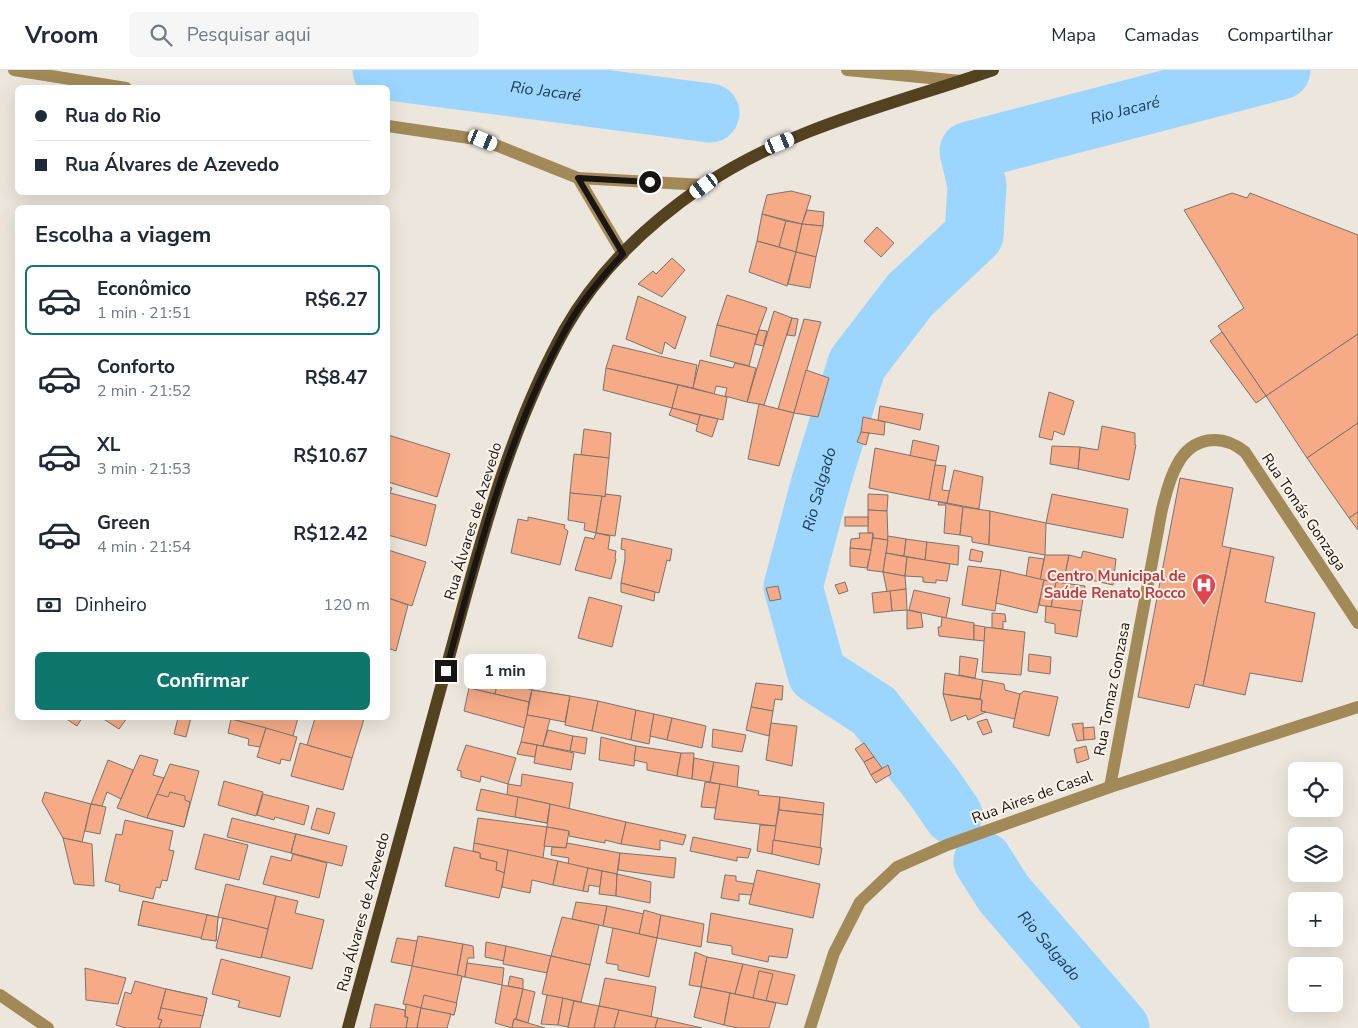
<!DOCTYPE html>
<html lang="pt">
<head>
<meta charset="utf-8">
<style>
  body { margin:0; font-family:"Nunito Sans",sans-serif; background:#f6f6f7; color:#1f2937; height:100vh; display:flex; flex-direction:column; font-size:19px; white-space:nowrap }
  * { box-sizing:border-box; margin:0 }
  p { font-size:16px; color:#747a83 }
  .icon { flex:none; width:28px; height:28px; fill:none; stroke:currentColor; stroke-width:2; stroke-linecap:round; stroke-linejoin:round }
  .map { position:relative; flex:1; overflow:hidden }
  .panel { position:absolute; left:15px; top:135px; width:375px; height:515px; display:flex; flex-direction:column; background:#fff; border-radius:8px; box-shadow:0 5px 20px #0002 }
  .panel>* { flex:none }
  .banner { position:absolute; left:15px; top:15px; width:375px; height:110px; border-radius:8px; box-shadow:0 5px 20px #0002; display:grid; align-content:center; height:110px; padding:0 20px; background:#fff }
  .controls { position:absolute; left:1288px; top:692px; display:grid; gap:10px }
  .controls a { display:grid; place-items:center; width:55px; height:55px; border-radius:8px; background:#fff; box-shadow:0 5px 20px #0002; font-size:25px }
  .end { position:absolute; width:22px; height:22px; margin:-11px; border:6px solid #181512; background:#fff; box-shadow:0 0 0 2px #fff }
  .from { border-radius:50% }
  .bubble { position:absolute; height:35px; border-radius:8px; background:#fff; box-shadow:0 5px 20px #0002; font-size:16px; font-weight:700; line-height:35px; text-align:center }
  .car { position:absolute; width:15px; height:30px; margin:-15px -8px; border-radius:6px; box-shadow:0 0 4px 1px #0007; background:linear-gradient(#fff 24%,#345 0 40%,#fff 0 76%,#345 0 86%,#fff 0) }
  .banner b { display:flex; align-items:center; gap:18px; height:48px; font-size:19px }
  .banner b+b { border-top:1px solid #e0e1e3 }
  .banner i { width:12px; height:12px; background:#1f2937 }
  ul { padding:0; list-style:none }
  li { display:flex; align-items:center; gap:15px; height:70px; margin:0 10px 8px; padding:0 10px; border:2px solid transparent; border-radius:8px }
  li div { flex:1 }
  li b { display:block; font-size:19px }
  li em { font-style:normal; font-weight:700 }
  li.on { border-color:#0f766e }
  li>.icon { width:45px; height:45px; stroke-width:1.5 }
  h2 { padding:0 20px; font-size:22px; line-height:60px }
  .pay { display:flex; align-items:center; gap:12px; height:55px; padding:0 20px; font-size:19px }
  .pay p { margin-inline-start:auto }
  .action { display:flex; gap:10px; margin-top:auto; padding:10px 20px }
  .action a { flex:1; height:58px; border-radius:8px; background:#0f766e; color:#fff; font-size:20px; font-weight:700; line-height:58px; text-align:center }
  header { display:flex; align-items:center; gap:30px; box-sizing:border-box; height:70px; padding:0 25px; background:#fff; border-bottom:1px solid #e0e1e3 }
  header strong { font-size:24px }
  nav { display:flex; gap:28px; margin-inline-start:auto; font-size:18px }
  .search { width:350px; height:45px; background:#f6f6f7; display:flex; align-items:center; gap:12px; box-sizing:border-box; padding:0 18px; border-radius:8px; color:#747a83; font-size:19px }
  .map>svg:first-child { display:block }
</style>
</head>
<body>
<header>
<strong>Vroom</strong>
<div class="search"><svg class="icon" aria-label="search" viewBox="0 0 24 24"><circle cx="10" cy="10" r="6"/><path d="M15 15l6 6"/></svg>Pesquisar aqui</div>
<nav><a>Mapa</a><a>Camadas</a><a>Compartilhar</a></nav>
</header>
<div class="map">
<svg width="1358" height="958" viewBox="0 0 1358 958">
  <rect width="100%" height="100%" fill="#ece6dc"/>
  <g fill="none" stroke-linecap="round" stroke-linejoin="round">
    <!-- river -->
    <g stroke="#9cd6fe" stroke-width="59">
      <path id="s1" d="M382,0L710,43"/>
      <path id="s2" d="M953,745L933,716L874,641L817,604L793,517L820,415L857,294L910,225L974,165L977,115L969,81L1281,0"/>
      <path id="s3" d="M983,791L1004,824L1120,958"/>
    </g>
  </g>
  <!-- building -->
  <g fill="#f6ab86" stroke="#7c726d">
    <path d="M791,121L811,126L802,154L762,144L767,125Z"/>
    <path d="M1232,123L1247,128L1250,123L1358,165V264L1266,326L1218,256L1244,238L1184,140Z"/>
    <path d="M807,140L824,142L823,156L802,154Z"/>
    <path d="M762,144L786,151L779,177L757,171Z"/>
    <path d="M786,151L802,154L796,182L779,177Z"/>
    <path d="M802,154L823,156L816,187L796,182Z"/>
    <path d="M877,157L894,173L881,187L864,171Z"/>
    <path d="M757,171L796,182L787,216L749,202Z"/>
    <path d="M796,182L816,187L810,218L788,214Z"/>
    <path d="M672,188L685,200L662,227L638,214L653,201L656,204Z"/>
    <path d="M727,225L767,238L757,265L717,255Z"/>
    <path d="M638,226L686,247L675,279L665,272L662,284L626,269Z"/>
    <path d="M774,241L792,248L764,335L747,332Z"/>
    <path d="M792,248L798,249L795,266L787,265Z"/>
    <path d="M804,249L821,252L794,343L778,339Z"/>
    <path d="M717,255L757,265L749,296L710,286Z"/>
    <path d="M759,260L767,261L763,276L755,274Z"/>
    <path d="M1222,262L1266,326L1256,333L1210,271Z"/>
    <path d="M1358,264V353L1307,388L1266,326Z"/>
    <path d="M613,275L697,295L693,318L606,298Z"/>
    <path d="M700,290L733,298L735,293L756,298L747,332L725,326L727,318L716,316L714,324L693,318Z"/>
    <path d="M606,298L678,315L672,338L603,320Z"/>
    <path d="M806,300L829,308L818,347L794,343Z"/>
    <path d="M678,315L727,327L723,350L672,338Z"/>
    <path d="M1049,322L1074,331L1064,365L1054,361L1052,370L1039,367Z"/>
    <path d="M759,334L794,343L779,396L748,389Z"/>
    <path d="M880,336L923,344L920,360L878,350Z"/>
    <path d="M672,338L700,345L698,355L669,345Z"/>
    <path d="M700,345L718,349L712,367L696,361Z"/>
    <path d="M863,347L885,352L884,365L861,362Z"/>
    <path d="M1358,353V442L1349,448L1307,388Z"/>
    <path d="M1102,356L1135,363V375H1136L1129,410L1078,399L1080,377L1098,380Z"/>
    <path d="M584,359L611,363L609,388L581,385Z"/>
    <path d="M861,362L869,363L866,375L857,372Z"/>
    <path d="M388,365L450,384L437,427L388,412Z"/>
    <path d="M913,370L939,376L936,391L910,386Z"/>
    <path d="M1052,376L1080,377L1078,399L1050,394Z"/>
    <path d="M875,378L936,391L929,430L869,418Z"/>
    <path d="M574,384L609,388L605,427L570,423Z"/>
    <path d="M935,395L946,396L942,420L950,421L947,433L929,430Z"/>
    <path d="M954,400L983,407L979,439L947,433Z"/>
    <path d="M1180,408L1233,418L1222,476L1231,478L1203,616L1195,614L1189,638L1138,627Z"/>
    <path d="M388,417L392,418L390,423L436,435L426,476L388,465Z"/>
    <path d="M570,423L602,426L596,463L584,460L585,453L568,450Z"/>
    <path d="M606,424L621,426L615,466L596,463L602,426L605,427Z"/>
    <path d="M868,424L888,425L887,441L868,440Z"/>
    <path d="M1052,424L1128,439L1123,468L1046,453Z"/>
    <path d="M939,432L963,437L960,465L944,463L946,435H938Z"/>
    <path d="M963,437L990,441L989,475L972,472V467L960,465Z"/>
    <path d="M868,440L887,441L888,470L873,468V463H868Z"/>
    <path d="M990,441L1046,453L1045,485L989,475Z"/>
    <path d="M1358,442V460L1349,448Z"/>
    <path d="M528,447L565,455L564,458L568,461L560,495L511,483L518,449L528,451Z"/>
    <rect x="845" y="447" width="23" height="9"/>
    <path d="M596,463L610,466L608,479L616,481L615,488L616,489L611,509L575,500L585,467L594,469Z"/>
    <path d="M859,463H873L871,480L850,478L851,469L860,468Z"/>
    <path d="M888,466L906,469L904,486L886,483Z"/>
    <path d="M622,468L672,479L670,491L667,490L659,523L621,513L625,489V480L621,479Z"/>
    <path d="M873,468L888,470L883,502L867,500Z"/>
    <path d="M906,469L927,472L925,490L904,486Z"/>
    <path d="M927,472L959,476L958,495L925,490Z"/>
    <path d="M850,478L871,480L867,498L850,496Z"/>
    <path d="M1231,478L1274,487L1265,532L1315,543L1302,612L1250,603L1245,625L1203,616Z"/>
    <path d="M971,479L983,482L981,492L969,490Z"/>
    <path d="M388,480L426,492L412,536L388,528Z"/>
    <path d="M1083,481L1116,489L1113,515L1065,504L1069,485L1081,488Z"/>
    <path d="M886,483L907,487L905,506L883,502Z"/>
    <path d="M1045,485H1069L1063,513L1040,510Z"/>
    <path d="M907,487L950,494L947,511L936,510V513L923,512V507L905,506Z"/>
    <path d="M1029,487L1044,489L1040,510L1026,506Z"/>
    <path d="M968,496L1001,500L995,541L962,535Z"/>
    <path d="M1001,500L1044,510L1037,543L996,533Z"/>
    <path d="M883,502L905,506L906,519L887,522Z"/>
    <path d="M1044,510L1056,512L1051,537L1039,535Z"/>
    <path d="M845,512L848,521L839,524L835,515Z"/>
    <path d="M1056,512L1085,516L1081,541L1051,537Z"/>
    <path d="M621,513L655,522L654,531L621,522Z"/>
    <path d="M778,516L781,529L770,531L766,518Z"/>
    <path d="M906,519L907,540L892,541L890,521Z"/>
    <path d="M914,520L950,528L946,548L909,540Z"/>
    <path d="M890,521L892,541L874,543L872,523Z"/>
    <path d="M589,527L622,536L612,577L578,568Z"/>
    <path d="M388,528L408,535L396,581L388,578Z"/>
    <path d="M1046,536L1081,541L1077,567L1055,563V554L1045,552Z"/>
    <path d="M907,540L921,543L923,557L907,559Z"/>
    <path d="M992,543L1005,544L1006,552L1003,551V559L992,558Z"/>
    <path d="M942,547L974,553V570L939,566L938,557H941Z"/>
    <path d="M974,555L985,557V571L974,570Z"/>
    <path d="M985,557L1025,562L1021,605L982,602Z"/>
    <path d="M1029,584L1051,587L1050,604L1028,601Z"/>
    <path d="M960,586L978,589L975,608L959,605Z"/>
    <path d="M945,603L983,610L980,629L943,624Z"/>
    <path d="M473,604L498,610L495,624L469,618Z"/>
    <path d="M498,610L532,620L529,632L495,624Z"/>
    <path d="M983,610L1004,614L1005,620L1020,624L1015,649L981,641L982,630L980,629Z"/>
    <path d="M756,613L783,616L782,630L775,629L773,641L751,637Z"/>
    <path d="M469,618L529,632L525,658L464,641Z"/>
    <path d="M532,620L570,626L567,647L528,638Z"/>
    <path d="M532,620L570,626L565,652L527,645Z"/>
    <path d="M1024,621L1058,627L1049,666L1013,657L1020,624Z"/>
    <path d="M943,624L982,630L981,641L986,642L968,650L966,645L951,651Z"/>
    <path d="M570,626L598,631L592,661L565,655Z"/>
    <path d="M598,631L636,640L631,670L592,661Z"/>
    <path d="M751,637L773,641L769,666L746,660Z"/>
    <path d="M636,640L654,644L649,674L631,670Z"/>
    <path d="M654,644L672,648L667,670L650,666Z"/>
    <path d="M527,645L550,649L543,676L521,672Z"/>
    <path d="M65,648H82L77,656Z"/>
    <path d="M102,648H127L119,659Z"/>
    <path d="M178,648H191L186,667L174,664Z"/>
    <path d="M235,648H298L293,666L235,650Z"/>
    <path d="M315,648L364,649L352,688L307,675Z"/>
    <path d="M672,648L706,656L702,678L667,670Z"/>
    <path d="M231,649L266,658L260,677L248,675L249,669L228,663Z"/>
    <path d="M987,649L992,662L983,665L977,652Z"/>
    <path d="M771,653L797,656L792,696L766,690Z"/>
    <path d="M1083,653L1084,670L1077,671L1072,654Z"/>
    <path d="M1094,657L1095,669L1084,670L1083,658Z"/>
    <path d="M266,658L297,667L290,691L281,689L280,694L257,687Z"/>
    <path d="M713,659L746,665L742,682L712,677Z"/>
    <path d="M548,660L573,666L570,681L543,676Z"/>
    <path d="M573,666L587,668L585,684L570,681Z"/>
    <path d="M601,667L636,676L634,696L599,690Z"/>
    <path d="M521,672L537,675L535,687L517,684Z"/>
    <path d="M300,673L352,688L343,720L291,706Z"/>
    <path d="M864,673L874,687L864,692L855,679Z"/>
    <path d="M466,675L516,688L508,714L481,706L480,712L461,707V701L457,700Z"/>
    <path d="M537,675L574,683L571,700L534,693Z"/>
    <path d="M636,676L681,683L677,706L647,700V693L634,690Z"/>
    <path d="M1086,676L1089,689L1077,693L1074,679Z"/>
    <path d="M681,683H694L692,709L677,706Z"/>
    <path d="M140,685L158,690L153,705L164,708L147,748L117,738Z"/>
    <path d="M874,687L882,698L871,705L864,692Z"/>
    <path d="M694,688L714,692L710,712L692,709Z"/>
    <path d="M108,690L133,700L121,729L107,722L102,736L91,734Z"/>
    <path d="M714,692L739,696L737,718L710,712Z"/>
    <path d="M170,694L199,701L184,757L147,748Z"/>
    <path d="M888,695L891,704L876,713L871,705Z"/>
    <path d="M522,704L573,713L569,739L507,725L508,714L521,716Z"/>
    <path d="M224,711L263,722L256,746L218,735Z"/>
    <path d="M705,712L720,714L716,738L701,737Z"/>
    <path d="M720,714L759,721L758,725L780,727L776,756L714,749Z"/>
    <path d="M481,719L550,734L547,753L476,740Z"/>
    <path d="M45,722L91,734L82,772L63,768L42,731Z"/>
    <path d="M170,722L185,726V730L190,732L184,757L147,748L157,724L168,727Z"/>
    <path d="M263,724L309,736L304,755L275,747L274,750L257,745Z"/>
    <path d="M518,727L550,734L547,753L515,747Z"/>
    <path d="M780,727L824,733L823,745L779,740Z"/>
    <path d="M91,734L106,737L100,764L85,761Z"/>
    <path d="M550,734L626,752L621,774L605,770V773L569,766V761L547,757Z"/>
    <path d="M317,738L335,743L329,764L311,759Z"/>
    <path d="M779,740L823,745L820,778L773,770Z"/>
    <path d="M232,748L296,764L291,783L227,767Z"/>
    <path d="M478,748L547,757L543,788L474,773Z"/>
    <path d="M125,750L173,761L169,780L174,781L167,811L162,810L160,818L156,817L153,829L119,821L120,815L105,811L116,764L122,765Z"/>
    <path d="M626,752L686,765L683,775L660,770V780L621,774Z"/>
    <path d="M760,755L776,756L772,784L757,781Z"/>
    <path d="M547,757L569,761L566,778L544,776Z"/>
    <path d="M204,764L248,775L239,810L195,799Z"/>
    <path d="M296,764L317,769L311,788L291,783Z"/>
    <path d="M296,764L347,776L342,796L291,783Z"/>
    <path d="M693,767L751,779L748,788L737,787V791L690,781Z"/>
    <path d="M63,768L92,774L94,816L74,814Z"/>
    <path d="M773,770L822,778L819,795L772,784Z"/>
    <path d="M474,773L508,780L505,803L496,800L497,792L480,788V783L473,781Z"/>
    <path d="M567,773L620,783L617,804L568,794L569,788L551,785L552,777L566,778Z"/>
    <path d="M454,777L480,783V788L497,792L496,800L505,803L499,828L445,816Z"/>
    <path d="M508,780L558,791L553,815L532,810L530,823L502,817Z"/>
    <path d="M620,783L676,788L674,808L618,800Z"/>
    <path d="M293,784L327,793L319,828L263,814L271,786L291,791Z"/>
    <path d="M558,791L588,798L583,821L553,815Z"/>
    <path d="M588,798L602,801L600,817L589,815L588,822L583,821Z"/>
    <path d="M757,800L820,814L813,848L749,834Z"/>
    <path d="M602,801L617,804L616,826L599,824Z"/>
    <path d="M617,804L651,812L650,833L616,826Z"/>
    <path d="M725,805L736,806V811L754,814L751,825L739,824V831L721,828Z"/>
    <path d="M226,814L276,826L268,859L218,847Z"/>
    <path d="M276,826L298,831L295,843L324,850L312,899L261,887Z"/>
    <path d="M143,831L161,835L155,858L138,855Z"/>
    <path d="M143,831L218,847L216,871L138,855Z"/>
    <path d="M576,832L607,836L603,856L572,849Z"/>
    <path d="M607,836L644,844L639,864L603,856Z"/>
    <path d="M644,840L661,845L657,868L639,864Z"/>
    <path d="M711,843L793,859L787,888L769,886L768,892L732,884V876L707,872Z"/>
    <path d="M207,845L218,847L216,871L201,869Z"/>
    <path d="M661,845L704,854L701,877L657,868Z"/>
    <path d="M562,847L599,855L590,895L551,886Z"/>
    <path d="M223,848L268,859L261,888L216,878Z"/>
    <path d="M613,858L657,868L649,907L618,900V895L606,893Z"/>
    <path d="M418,866L463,874L457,906L412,896Z"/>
    <path d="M397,868L417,871L412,896L391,892Z"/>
    <path d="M486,872L506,876L504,891L485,887Z"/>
    <path d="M463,874L473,876L474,888H468L465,907L457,906Z"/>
    <path d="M506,876L551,886L547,903L503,894Z"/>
    <path d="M695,882L707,887L701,917L689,915Z"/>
    <path d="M551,886L590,895L581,932L542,924Z"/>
    <path d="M707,887L743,894L735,924L701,917Z"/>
    <path d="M221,889L290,907L280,947L238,937L240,931L212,924Z"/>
    <path d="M467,893L504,898L502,915L465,907Z"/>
    <path d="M743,894L795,905L787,935L735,924Z"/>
    <path d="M412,896L462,906L454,945L403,934Z"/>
    <path d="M85,898L126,908L118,934L86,930Z"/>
    <path d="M759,901L773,904L766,931L753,928Z"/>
    <path d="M510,906L523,909V919L508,916Z"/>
    <path d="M605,908L656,917L651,947L599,936Z"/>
    <path d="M135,911L166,919L158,949L162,950L159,958H126L116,955L125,922L131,924Z"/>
    <path d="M502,915L523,919L516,949H514L512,958L495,953Z"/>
    <path d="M701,917L730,923L724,955L694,947Z"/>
    <path d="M166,919L207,928L200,958H159L162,950L158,949Z"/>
    <path d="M166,919L207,928L203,946L161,938Z"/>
    <path d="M523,919L535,922L528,953L516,949Z"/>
    <path d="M730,923L776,933L769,958H738L724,955Z"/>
    <path d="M424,925L457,933L454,945L421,938Z"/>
    <path d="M547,925L563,928L558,955L541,954Z"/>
    <path d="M563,928L574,931L568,957L558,955Z"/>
    <path d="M574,931L599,936L594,958H568Z"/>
    <path d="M375,934L405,940V947H408L406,958H370Z"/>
    <path d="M406,934L421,938L417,958H406L408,947H405Z"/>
    <path d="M599,936L619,940L614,958H594Z"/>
    <path d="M421,938L451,944L447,958H417Z"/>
    <path d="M619,940L658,948L655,958H614Z"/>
    <path d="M658,948L702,958H655Z"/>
    <path d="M514,949L528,953L545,958H512Z"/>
  </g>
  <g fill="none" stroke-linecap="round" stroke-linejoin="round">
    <!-- minor -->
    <g stroke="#a28958" stroke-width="12">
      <path d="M14,0L126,18"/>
      <path d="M847,0L961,11"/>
      <path d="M388,56L483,70L578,108L704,115"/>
      <path d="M578,108L623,184"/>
      <path d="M1110,717L1162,439C1166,424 1169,409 1177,395C1192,366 1222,363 1245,382L1358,553"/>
      <path d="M0,925L48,958"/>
      <path d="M810,958L834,883L860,832L897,797L947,775L1110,717L1358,637"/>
    </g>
    <!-- primary -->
    <path stroke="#534220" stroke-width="12" d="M348,958C381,837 414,716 447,595C478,481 507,363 565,259C598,201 649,153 703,116C790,57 895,34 993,0"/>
  </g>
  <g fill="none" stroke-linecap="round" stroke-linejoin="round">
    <!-- route -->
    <path stroke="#181512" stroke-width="6" d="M446,601C477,485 507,365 566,259C581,231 602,207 623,184L578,108L650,112"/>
  </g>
  <!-- icons -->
  <defs>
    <g id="hospital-pin" transform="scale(1.25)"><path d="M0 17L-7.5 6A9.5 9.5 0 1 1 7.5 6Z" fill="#e0444e" stroke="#faf3e9"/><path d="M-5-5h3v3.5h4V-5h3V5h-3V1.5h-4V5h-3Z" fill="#fff"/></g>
  </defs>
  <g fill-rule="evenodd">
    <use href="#hospital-pin" x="1204" y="515"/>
  </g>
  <g text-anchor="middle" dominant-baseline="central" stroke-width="4" stroke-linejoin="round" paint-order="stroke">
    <!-- street labels -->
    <g font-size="15" fill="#181512" stroke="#faf3e9">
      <text transform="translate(1304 442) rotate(56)">Rua Tomás Gonzaga</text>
      <text transform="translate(473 451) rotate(-73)">Rua Álvares de Azevedo</text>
      <text transform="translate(1112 619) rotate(-79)">Rua Tomaz Gonzasa</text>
      <text transform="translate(1032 727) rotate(-20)">Rua Aires de Casal</text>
      <text transform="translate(363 842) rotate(-75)">Rua Álvares de Azevedo</text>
    </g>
    <!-- health labels -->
    <g font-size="15" font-weight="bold" fill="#be3a42" stroke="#faf3e9" text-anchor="end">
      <text x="1186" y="506">Centro Municipal de<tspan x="1186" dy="17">Saúde Renato Rocco</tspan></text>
    </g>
    <!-- water labels -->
    <g font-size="16" font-style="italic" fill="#1b3b50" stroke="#faf3e9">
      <text stroke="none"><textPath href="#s1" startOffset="165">Rio Jacaré</textPath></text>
      <text stroke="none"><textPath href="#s2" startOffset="942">Rio Jacaré</textPath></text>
      <text stroke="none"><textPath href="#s2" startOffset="390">Rio Salgado</textPath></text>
      <text stroke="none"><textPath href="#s3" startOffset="108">Rio Salgado</textPath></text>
    </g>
  </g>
</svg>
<div class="controls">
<a><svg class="icon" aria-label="locate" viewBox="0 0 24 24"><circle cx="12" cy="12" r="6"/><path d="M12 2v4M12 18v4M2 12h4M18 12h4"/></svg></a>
<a><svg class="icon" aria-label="layers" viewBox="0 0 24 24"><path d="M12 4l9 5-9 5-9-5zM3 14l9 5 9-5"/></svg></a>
<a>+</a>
<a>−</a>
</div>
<i class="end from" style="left:650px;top:112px"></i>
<i class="end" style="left:446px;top:601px"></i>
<div class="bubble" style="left:464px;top:584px;width:82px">1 min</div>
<i class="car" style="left:483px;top:70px;rotate:112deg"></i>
<i class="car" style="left:780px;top:73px;rotate:68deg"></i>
<i class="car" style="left:704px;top:116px;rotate:234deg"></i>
<div class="banner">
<b><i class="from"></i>Rua do Rio</b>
<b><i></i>Rua Álvares de Azevedo</b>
</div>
<section class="panel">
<h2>Escolha a viagem</h2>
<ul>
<li class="on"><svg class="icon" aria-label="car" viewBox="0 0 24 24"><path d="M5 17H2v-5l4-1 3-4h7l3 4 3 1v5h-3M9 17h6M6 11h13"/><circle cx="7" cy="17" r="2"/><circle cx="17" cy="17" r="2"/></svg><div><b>Econômico</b><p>1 min · 21:51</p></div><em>R$6.27</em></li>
<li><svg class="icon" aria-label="car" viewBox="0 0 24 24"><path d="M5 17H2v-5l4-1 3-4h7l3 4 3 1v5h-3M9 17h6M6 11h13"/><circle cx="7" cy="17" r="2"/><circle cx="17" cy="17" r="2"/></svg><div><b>Conforto</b><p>2 min · 21:52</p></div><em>R$8.47</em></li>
<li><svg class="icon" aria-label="car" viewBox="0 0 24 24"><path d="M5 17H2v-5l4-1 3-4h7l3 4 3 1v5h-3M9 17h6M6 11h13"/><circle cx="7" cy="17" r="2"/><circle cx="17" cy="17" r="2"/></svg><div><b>XL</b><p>3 min · 21:53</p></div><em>R$10.67</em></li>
<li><svg class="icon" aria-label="car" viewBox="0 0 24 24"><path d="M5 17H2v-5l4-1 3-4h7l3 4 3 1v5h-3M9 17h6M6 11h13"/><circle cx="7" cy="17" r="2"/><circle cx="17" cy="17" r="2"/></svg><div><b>Green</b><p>4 min · 21:54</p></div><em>R$12.42</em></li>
</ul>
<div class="pay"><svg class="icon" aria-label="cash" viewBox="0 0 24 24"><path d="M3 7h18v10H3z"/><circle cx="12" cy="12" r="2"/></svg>Dinheiro<p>120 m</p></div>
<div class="action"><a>Confirmar</a></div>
</section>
</div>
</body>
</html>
